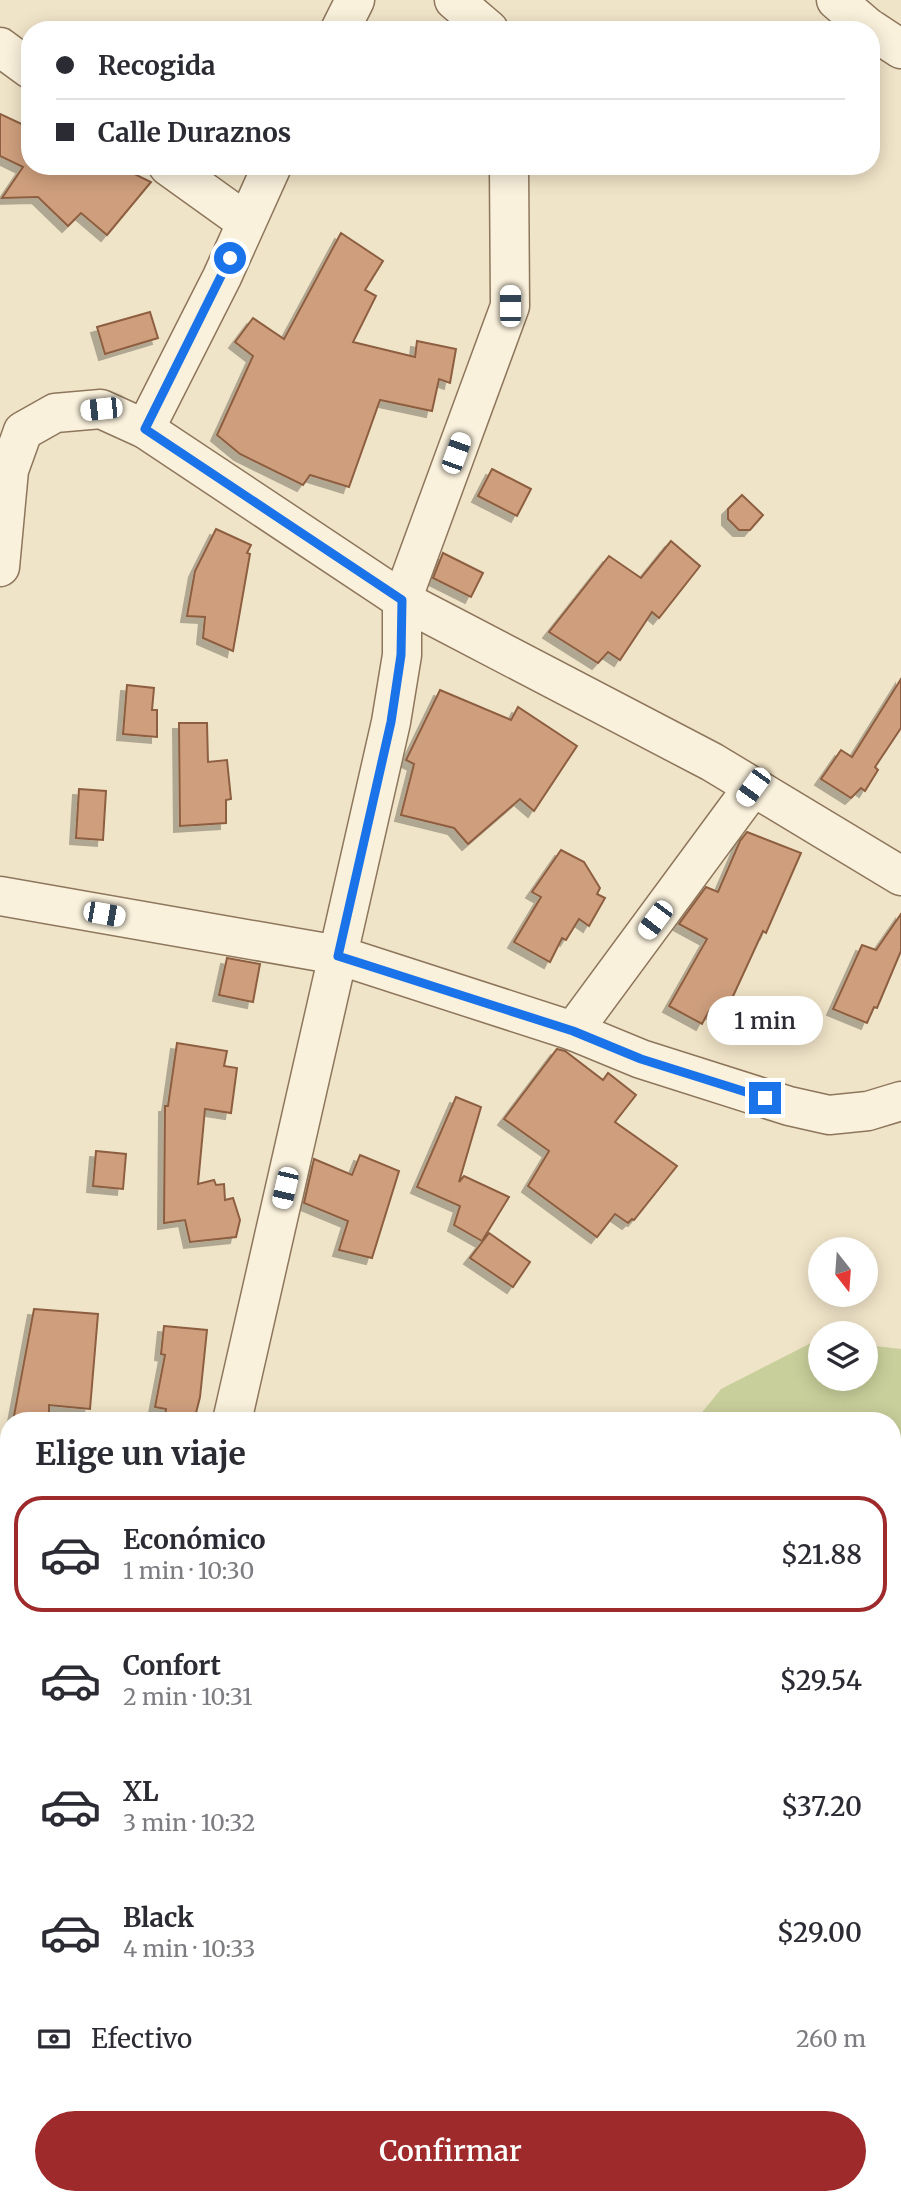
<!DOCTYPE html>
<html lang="es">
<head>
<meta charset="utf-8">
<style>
  body { margin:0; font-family:Merriweather,serif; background:#f2f2f3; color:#2b2b33; height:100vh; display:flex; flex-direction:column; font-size:26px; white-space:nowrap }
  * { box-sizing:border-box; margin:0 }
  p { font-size:23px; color:#7c7c81 }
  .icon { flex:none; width:38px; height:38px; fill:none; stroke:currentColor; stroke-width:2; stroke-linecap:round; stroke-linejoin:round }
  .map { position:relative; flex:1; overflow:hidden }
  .details { position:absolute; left:0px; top:1412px; width:901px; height:793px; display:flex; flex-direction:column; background:#fff; border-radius:28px 28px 0 0; box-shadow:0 4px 18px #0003 }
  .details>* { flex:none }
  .top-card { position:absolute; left:21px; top:21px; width:859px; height:154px; border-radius:28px; box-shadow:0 4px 18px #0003; display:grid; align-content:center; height:154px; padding:0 35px; background:#fff }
  .needle { width:46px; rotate:163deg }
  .fabs { position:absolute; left:808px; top:1237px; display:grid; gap:14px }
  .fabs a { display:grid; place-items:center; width:70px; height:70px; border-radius:50%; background:#fff; box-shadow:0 4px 18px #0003; font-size:35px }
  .end { position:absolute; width:32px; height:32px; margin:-16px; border:9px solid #1a73e8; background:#fff; box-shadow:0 0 0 4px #fff }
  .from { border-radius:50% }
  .bubble { position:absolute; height:49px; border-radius:24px; background:#fff; box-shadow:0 4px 18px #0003; font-size:23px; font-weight:600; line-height:49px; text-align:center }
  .car { position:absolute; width:21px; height:42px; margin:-21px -10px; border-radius:9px; box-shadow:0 0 5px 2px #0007; background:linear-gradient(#fff 24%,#345 0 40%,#fff 0 76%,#345 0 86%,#fff 0) }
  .top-card b { display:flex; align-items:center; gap:24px; height:66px; font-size:26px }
  .top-card b+b { border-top:2px solid #e1e1e2 }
  .top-card i { width:18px; height:18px; background:#2b2b33 }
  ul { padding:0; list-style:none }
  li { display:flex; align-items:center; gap:21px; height:116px; margin:0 14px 10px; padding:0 21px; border:4px solid transparent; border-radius:28px }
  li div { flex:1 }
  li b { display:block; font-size:26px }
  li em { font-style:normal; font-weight:600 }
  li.on { border-color:#9e2a2b }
  li>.icon { width:63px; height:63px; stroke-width:1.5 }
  h2 { padding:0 35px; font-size:32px; line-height:84px }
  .pay { display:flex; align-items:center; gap:18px; height:77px; padding:0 35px; font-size:26px }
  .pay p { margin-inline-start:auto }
  .cta { display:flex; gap:14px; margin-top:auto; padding:14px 35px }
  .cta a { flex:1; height:80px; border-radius:42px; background:#9e2a2b; color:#fff; font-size:28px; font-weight:600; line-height:80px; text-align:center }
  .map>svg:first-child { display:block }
</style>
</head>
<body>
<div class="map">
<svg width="901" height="2204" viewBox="0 0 901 2204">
  <defs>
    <filter id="shadow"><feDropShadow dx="-6" dy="6" stdDeviation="0" flood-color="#0004"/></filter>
  </defs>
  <rect width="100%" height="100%" fill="#f0e4c8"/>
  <!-- green -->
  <path fill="#c9cf9b" d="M819,1339L821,1379H866V1345L901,1349V1565L893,1563L892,1421H695L721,1389Z"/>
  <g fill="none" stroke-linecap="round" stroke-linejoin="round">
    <!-- stream -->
    <g stroke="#6f938a" stroke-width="10">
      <path d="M892,1537H901"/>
      <path d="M130,2204L133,2196"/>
    </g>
  </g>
  <!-- building -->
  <g fill="#cf9f7d" stroke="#8d5f41" stroke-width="2" filter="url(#shadow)">
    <path d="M0,114L30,128V166H118L151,182L107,235L81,213L68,226L38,197L2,198L23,167L0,156Z"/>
    <path d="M341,233L383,261L365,290L376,296L353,342L415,357L417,341L456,349L450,383L439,379L432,411L380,400L349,487L310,475L303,485L240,454L217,435L253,356L235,342L253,318L284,339Z"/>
    <path d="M150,312L158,338L105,354L97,327Z"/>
    <path d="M492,469L531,489L517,516L478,496Z"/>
    <path d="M742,495L763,515L750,530H739L728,519V509Z"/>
    <path d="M216,529L251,545L247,553L250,554L233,651L203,638L205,617L187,616L195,571Z"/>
    <path d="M671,541L700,566L659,618L652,612L620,660L608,652L598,663L549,632L609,556L641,578Z"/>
    <path d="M443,553L483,573L471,597L433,578Z"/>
    <path d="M901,679V728L875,767L878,770L865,791L861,788L851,798L821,779L841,750L852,757Z"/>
    <path d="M127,685L154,688L152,710H157V737L123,734Z"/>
    <path d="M440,690L511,720L518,707L577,746L534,811L520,799L468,844L454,828L401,815L414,764L406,760Z"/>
    <path d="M179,723H207L208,762L227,760L231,799L226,800V823L180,826Z"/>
    <path d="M79,789L106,791L103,840L76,838Z"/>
    <path d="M747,832L801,853L766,933L763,931L723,1018L709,1011L702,1024L669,1006L707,939L679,924L706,887L718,892L740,841Z"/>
    <path d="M561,850L584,862L600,888L597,894L605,898L589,926L579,919L566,940L562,938L550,962L514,942L541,897L532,892Z"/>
    <path d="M901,914V951L877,1008L874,1007L867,1023L833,1009L862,945L876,950Z"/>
    <path d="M227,958L260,964L253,1002L219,995Z"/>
    <path d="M177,1043L227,1051L224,1066L237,1068L231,1113L205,1109L198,1184L214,1180L216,1185L224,1184L225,1200L233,1198L240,1220L236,1237L190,1242L185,1220L164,1223L165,1106H168Z"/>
    <path d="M557,1049L565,1051L603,1080L608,1073L636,1095L615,1122L677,1166L634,1220L632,1219L628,1223L615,1214L597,1237L528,1186L549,1151L504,1119Z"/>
    <path d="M456,1097L481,1107L459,1182L464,1176L509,1197L482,1241L454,1225L460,1206L417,1187Z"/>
    <path d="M96,1151L126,1154L123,1189L93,1186Z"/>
    <path d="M360,1155L399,1171L372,1258L339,1250L348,1221L304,1203L314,1159L352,1175Z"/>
    <path d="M489,1233L530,1262L513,1287L470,1258Z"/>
    <path d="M34,1309L98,1314L90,1409L49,1405V1421H13Z"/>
    <path d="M164,1326L207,1330L200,1397L194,1421H164L166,1409L155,1407L165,1355L161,1354Z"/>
  </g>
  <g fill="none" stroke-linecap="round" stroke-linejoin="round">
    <!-- lane casing -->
    <g stroke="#8d765c" stroke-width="22">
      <g id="lane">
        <path d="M458,2196L480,2204"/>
        <path d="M631,2204L634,2196"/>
      </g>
    </g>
    <!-- street casing -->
    <g stroke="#8d765c" stroke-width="41">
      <g id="street">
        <path d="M454,0L489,30"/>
        <path d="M836,0L871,30"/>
        <path d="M340,30L355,0"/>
        <path d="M872,30L901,49"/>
        <path d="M0,47L30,69"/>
        <path d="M168,166L246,222"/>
        <path d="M145,429L222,277L272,166"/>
        <path d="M0,567L9,470L23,431L55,413L101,409L145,429L402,600L712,762L901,876"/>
        <path d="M0,896L338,955L573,1031L641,1059L789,1106L829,1115L868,1111L901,1101"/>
        <path d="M573,1031L753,787"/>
        <path d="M232,1421L391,722L402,655V600L510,306L509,166"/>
        <path d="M0,1577L9,1574"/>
        <path d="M0,1678L9,1668"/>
      </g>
    </g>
    <!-- primary casing -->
    <g stroke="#5b4430" stroke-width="41">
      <g id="primary">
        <path d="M892,2032L901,2017"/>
        <path d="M796,2204L800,2196"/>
      </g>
    </g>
    <!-- lane -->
    <use href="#lane" stroke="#faf1dc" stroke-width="19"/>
    <!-- street -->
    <use href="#street" stroke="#faf1dc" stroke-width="38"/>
    <!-- primary -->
    <use href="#primary" stroke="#f3d9a0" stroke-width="38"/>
  </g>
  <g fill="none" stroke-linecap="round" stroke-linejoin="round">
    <!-- route -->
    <path stroke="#1a73e8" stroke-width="9" d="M230,258L145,429L402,600L401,655L391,722L338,956L573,1031L641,1059L765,1098"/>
  </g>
</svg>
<div class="fabs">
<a><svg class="needle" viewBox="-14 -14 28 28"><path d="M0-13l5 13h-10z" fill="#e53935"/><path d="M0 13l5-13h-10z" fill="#7c7c81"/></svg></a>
<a><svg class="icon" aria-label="layers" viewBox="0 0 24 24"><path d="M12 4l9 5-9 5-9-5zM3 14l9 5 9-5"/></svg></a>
</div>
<i class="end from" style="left:230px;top:258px"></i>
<i class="end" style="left:765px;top:1098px"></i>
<div class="bubble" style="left:707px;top:996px;width:116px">1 min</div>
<i class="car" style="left:510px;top:306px;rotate:0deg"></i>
<i class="car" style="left:101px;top:409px;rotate:264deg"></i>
<i class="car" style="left:456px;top:453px;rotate:20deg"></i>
<i class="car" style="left:753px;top:787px;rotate:216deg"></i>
<i class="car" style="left:104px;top:914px;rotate:100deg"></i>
<i class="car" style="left:655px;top:920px;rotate:217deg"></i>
<i class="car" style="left:285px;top:1188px;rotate:193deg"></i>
<div class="top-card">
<b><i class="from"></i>Recogida</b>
<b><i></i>Calle Duraznos</b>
</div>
<section class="details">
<h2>Elige un viaje</h2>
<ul>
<li class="on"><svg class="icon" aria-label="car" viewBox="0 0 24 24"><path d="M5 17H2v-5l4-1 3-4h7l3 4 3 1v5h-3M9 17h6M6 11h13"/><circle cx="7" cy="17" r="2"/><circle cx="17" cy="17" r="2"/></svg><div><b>Económico</b><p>1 min · 10:30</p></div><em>$21.88</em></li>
<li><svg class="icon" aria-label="car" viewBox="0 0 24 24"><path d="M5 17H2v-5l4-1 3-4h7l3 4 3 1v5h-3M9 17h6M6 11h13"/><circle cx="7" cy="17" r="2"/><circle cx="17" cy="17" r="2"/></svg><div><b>Confort</b><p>2 min · 10:31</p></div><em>$29.54</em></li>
<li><svg class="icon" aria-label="car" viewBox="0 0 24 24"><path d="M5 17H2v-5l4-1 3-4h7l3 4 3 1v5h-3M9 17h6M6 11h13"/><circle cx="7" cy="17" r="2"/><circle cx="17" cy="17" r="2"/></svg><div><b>XL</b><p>3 min · 10:32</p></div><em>$37.20</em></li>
<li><svg class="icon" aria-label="car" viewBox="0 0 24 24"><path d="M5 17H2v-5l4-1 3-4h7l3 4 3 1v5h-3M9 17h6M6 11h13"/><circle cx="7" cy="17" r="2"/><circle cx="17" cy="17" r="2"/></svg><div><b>Black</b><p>4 min · 10:33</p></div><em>$29.00</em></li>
</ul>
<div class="pay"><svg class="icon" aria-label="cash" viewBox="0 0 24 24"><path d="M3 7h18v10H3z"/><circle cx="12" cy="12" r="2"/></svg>Efectivo<p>260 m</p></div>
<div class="cta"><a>Confirmar</a></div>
</section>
</div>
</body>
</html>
